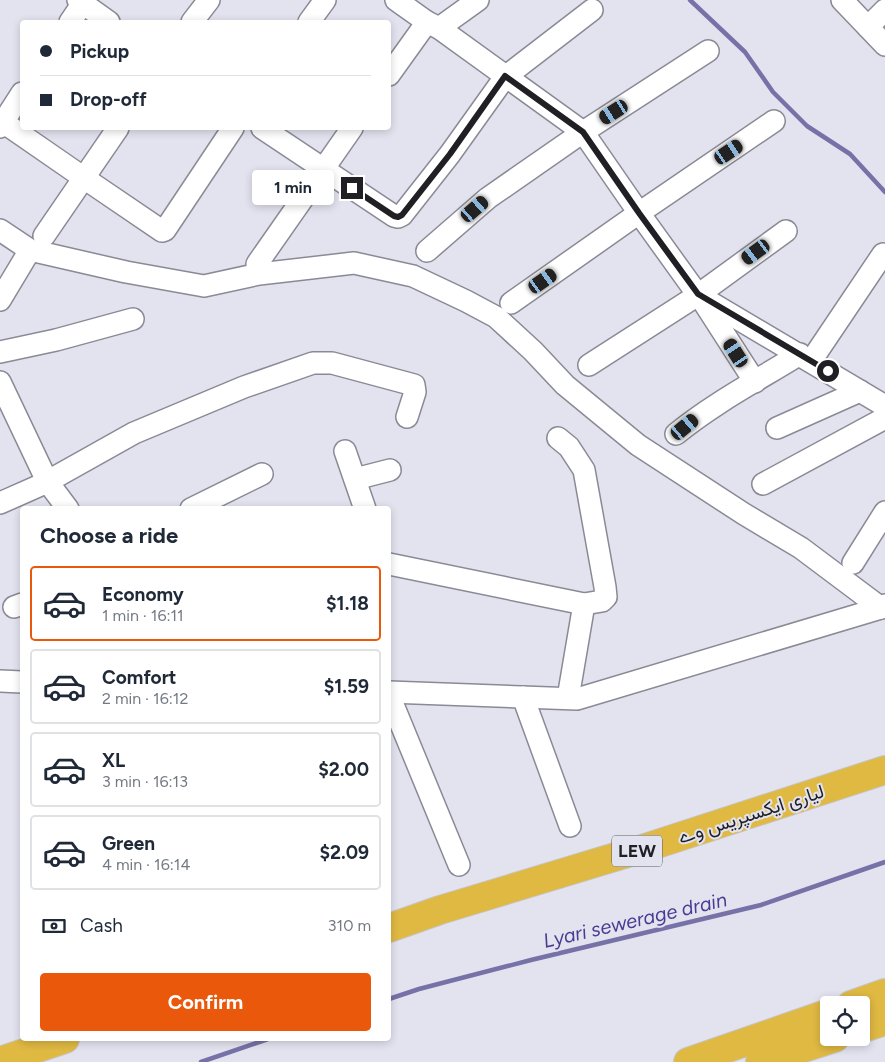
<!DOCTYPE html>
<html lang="en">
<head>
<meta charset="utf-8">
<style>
  body { margin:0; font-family:Figtree,Vazirmatn,sans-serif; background:#f6f6f7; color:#1f2937; height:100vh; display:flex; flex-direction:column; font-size:19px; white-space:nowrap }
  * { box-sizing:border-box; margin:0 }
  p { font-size:16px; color:#747a83 }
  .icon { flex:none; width:28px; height:28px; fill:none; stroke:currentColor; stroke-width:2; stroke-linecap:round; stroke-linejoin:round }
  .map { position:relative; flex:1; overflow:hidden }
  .panel { position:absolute; left:20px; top:506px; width:371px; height:535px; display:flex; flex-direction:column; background:#fff; border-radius:5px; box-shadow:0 2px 8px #0003 }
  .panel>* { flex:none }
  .top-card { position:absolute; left:20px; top:20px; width:371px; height:110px; border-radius:5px; box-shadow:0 2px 8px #0003; display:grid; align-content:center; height:110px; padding:0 20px; background:#fff }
  .fabs { position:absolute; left:820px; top:996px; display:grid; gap:10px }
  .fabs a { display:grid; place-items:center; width:50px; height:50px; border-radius:5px; background:#fff; box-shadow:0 2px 8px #0003; font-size:25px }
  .end { position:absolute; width:22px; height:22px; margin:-11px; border:6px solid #1f1f24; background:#fff; box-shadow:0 0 0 2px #fff }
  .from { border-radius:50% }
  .bubble { position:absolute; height:35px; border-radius:5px; background:#fff; box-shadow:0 2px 8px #0003; font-size:16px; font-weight:700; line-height:35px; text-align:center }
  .car { position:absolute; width:15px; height:30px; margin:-15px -8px; border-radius:6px; box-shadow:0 0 4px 1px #0007; background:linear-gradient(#222 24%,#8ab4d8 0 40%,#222 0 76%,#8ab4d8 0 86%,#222 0) }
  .top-card b { display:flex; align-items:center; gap:18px; height:48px; font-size:19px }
  .top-card b+b { border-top:1px solid #e0e1e3 }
  .top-card i { width:12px; height:12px; background:#1f2937 }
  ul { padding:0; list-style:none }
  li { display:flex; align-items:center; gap:15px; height:75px; margin:0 10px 8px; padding:0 10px; border:2px solid #e0e1e3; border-radius:5px }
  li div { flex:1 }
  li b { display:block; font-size:19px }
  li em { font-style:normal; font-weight:700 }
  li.active { border-color:#ea580c }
  li>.icon { width:45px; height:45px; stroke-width:1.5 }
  h2 { padding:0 20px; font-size:22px; line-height:60px }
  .pay { display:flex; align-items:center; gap:12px; height:55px; padding:0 20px; font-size:19px }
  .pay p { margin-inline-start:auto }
  .action { display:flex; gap:10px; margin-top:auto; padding:10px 20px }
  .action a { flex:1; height:58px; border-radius:5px; background:#ea580c; color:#fff; font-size:20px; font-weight:700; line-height:58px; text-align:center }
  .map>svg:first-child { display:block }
</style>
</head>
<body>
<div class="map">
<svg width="885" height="1062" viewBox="0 0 885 1062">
  <rect width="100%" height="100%" fill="#e3e3f0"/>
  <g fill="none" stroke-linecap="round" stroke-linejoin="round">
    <!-- stream -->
    <g stroke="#7672a7" stroke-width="4.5">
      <path d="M690,0L745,52L773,92L807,126L850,154L885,192"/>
      <path d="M389,999L419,989L531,960L761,905L885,862"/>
      <path d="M201,1062L268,1039"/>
    </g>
    <!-- minor casing -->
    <g stroke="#8a8a96" stroke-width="24">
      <g id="minor">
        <path d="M78,0L109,22"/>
        <path d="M396,0L427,22L439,28L583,132L639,213L698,295L885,406"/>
        <path d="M842,0L885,45"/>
        <path d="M70,22L85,0"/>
        <path d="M192,22L209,0"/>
        <path d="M309,22L325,0"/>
        <path d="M868,27L885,10"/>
        <path d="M439,28L478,0"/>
        <path d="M389,75L427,22"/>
        <path d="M0,120L84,178L162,231L165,230L233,128"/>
        <path d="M0,127L22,93"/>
        <path d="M262,128L394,216L398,217L402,215L450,154L505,77L592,10"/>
        <path d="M0,230L30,250L126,272L204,286L259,274L354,263L413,276L466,301L496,317L533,351L565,385L638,445L744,514L801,548L881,608"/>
        <path d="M44,236L118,128"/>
        <path d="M427,251L488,198L583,132L708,51"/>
        <path d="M257,264L352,128"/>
        <path d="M701,298L755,382"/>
        <path d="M0,300L30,250"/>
        <path d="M511,303L639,213L774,121"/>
        <path d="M0,352L56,340L133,319"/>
        <path d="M811,361L883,254"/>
        <path d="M589,365L698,295L786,231"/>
        <path d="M0,382L47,481L68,509"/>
        <path d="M777,428L860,391"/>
        <path d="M676,434C714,403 758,380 800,354"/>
        <path d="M345,451L365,509"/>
        <path d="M355,479L390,470"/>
        <path d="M763,484L885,418"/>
        <path d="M0,503L43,484L134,433L244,387L313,363H332L414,385L415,392L407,417"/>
        <path d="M191,509L262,474"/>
        <path d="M853,563L885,512"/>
        <path d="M389,564L584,604L602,601L606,597L605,587L584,470L569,447L558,438"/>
        <path d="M14,607L22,604"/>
        <path d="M0,681L22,682"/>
        <path d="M389,692L577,699L881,608L885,605"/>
        <path d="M389,695L459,865"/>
        <path d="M523,697L570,826"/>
        <path d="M568,698L584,604"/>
      </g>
    </g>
    <!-- highway casing -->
    <g stroke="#c5c5c6" stroke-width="30">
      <g id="highway">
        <path d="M389,928L440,910L648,847L885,770"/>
        <path d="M851,1005L885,993"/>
        <path d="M861,1029L885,1021"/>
        <path d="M0,1061L65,1039"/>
        <path d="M688,1062L829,1013"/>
        <path d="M760,1062L835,1038"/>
      </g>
    </g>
    <!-- minor -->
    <use href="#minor" stroke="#fff" stroke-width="21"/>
    <!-- highway -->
    <use href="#highway" stroke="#e0b943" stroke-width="28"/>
  </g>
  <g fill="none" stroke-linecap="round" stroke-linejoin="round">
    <!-- route -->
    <path stroke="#1f1f24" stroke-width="6" d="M352,188L394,216L398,217L402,215L450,154L505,76L583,132L639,213L698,294L828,371"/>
  </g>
  <g text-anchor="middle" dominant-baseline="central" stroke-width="4" stroke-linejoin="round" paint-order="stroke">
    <!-- shield labels -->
    <rect fill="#e3e3f0" stroke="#5a5a61" stroke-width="1" x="612" y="835.5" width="50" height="31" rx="4"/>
    <g font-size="18" font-weight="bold" fill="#1f1f24">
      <text x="637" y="851">LEW</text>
    </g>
    <!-- street labels -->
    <g font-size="19" fill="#1f1f24" stroke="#e3e3f0">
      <text transform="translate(751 814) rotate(-18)">لیاری ایکسپریس وے</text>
    </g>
    <!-- water labels -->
    <g font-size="20" font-style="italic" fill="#4b3c93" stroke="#e3e3f0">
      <text transform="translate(635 920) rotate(-13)">Lyari sewerage drain</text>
    </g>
  </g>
</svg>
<div class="fabs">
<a><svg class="icon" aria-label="locate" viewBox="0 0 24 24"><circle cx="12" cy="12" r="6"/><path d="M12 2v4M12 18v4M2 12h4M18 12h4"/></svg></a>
</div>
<i class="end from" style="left:828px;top:371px"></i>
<i class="end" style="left:352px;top:188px"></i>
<div class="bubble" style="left:252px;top:170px;width:82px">1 min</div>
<i class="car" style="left:614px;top:112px;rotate:237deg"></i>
<i class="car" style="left:729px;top:152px;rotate:56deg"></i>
<i class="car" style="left:475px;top:209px;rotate:49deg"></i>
<i class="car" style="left:756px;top:252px;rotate:234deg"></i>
<i class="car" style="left:543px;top:281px;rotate:55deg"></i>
<i class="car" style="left:736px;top:353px;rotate:327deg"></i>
<i class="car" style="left:685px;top:427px;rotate:50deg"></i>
<div class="top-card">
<b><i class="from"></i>Pickup</b>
<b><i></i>Drop-off</b>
</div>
<section class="panel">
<h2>Choose a ride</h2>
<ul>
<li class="active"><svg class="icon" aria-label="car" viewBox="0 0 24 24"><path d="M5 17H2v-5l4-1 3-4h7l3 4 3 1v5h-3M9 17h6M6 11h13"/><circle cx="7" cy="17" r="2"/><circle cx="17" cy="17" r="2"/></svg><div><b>Economy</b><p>1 min · 16:11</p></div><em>$1.18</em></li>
<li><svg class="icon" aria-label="car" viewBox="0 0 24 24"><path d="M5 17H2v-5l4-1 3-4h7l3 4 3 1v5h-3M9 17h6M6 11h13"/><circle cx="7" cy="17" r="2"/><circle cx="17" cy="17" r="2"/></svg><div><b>Comfort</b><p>2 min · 16:12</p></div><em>$1.59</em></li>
<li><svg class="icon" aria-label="car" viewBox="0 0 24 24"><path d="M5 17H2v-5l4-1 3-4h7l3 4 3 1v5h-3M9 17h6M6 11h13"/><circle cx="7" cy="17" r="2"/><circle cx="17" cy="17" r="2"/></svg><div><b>XL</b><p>3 min · 16:13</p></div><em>$2.00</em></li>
<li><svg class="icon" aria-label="car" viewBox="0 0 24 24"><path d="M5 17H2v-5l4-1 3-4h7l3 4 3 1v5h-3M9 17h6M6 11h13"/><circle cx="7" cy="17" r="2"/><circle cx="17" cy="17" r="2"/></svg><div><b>Green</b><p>4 min · 16:14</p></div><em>$2.09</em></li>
</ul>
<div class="pay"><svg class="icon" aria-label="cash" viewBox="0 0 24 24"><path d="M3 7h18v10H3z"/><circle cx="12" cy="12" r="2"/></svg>Cash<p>310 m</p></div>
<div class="action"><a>Confirm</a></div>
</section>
</div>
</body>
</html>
